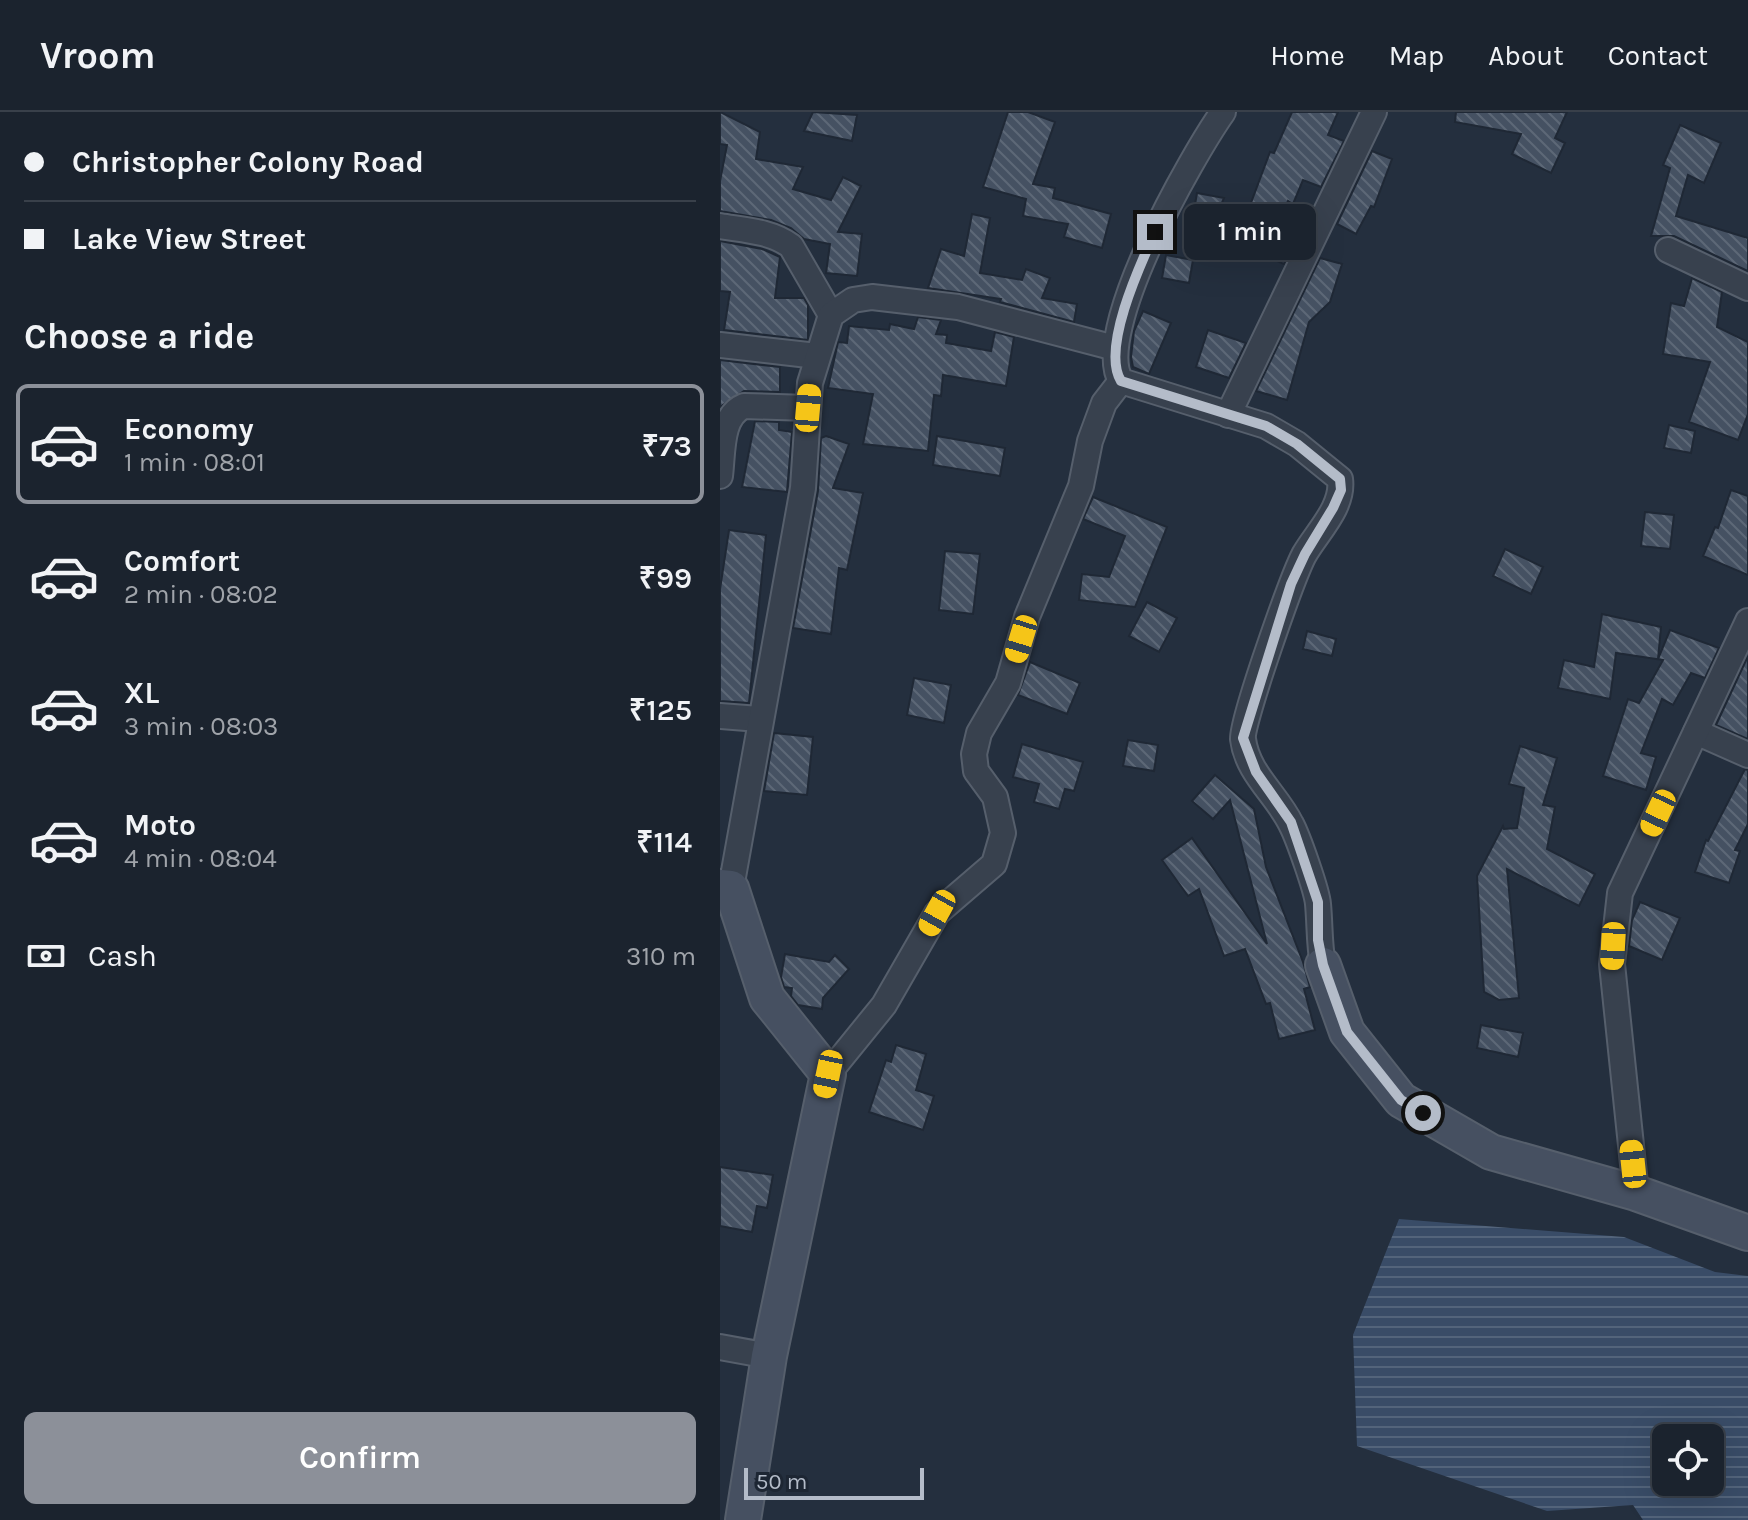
<!DOCTYPE html>
<html lang="en">
<head>
<meta charset="utf-8">
<style>
  body { margin:0; font-family:Karla,sans-serif; background:#282f3a; color:#f1f3f6; height:100vh; display:flex; flex-direction:column; font-size:30px; white-space:nowrap }
  * { box-sizing:border-box; margin:0 }
  p { font-size:26px; color:#a0a4aa }
  .icon { flex:none; width:44px; height:44px; fill:none; stroke:currentColor; stroke-width:2; stroke-linecap:round; stroke-linejoin:round }
  .map { position:relative; flex:1; overflow:hidden }
  .side { display:flex; flex-direction:column; background:#1b232e; width:720px }
  .side>* { flex:none }
  .top-card { display:grid; align-content:center; height:176px; padding:0 24px; background:#1b232e }
  .controls { position:absolute; left:932px; top:1312px; display:grid; gap:16px }
  .controls a { display:grid; place-items:center; width:72px; height:72px; border-radius:12px; background:#1b232e; box-shadow:0 8px 32px #0002,0 0 0 2px #39404a; font-size:40px }
  .scale { position:absolute; left:24px; bottom:20px; width:180px; box-sizing:border-box; padding-left:8px; border:4px solid #b4bcc9; border-top:0; font-size:22px; line-height:28px; white-space:nowrap; color:#b4bcc9; -webkit-text-stroke:6px #1d2633; paint-order:stroke }
  .end { position:absolute; width:36px; height:36px; margin:-18px; border:10px solid #b4bcc9; background:#111; box-shadow:0 0 0 4px #111 }
  .from { border-radius:50% }
  .bubble { position:absolute; height:56px; border-radius:12px; background:#1b232e; box-shadow:0 8px 32px #0002,0 0 0 2px #39404a; font-size:26px; font-weight:600; line-height:56px; text-align:center }
  .car { position:absolute; width:24px; height:48px; margin:-24px -12px; border-radius:10px; box-shadow:0 0 6px 2px #0007; background:linear-gradient(#f5c518 24%,#345 0 40%,#f5c518 0 76%,#345 0 86%,#f5c518 0) }
  .top-card b { display:flex; align-items:center; gap:28px; height:76px; font-size:30px }
  .top-card b+b { border-top:2px solid #39404a }
  .top-card i { width:20px; height:20px; background:#f1f3f6 }
  ul { padding:0; list-style:none }
  li { display:flex; align-items:center; gap:24px; height:120px; margin:0 16px 12px; padding:0 8px; border:4px solid transparent; border-radius:12px }
  li div { flex:1 }
  li b { display:block; font-size:30px }
  li em { font-style:normal; font-weight:600 }
  li.current { border-color:#8c9099 }
  li>.icon { width:72px; height:72px; stroke-width:1.5 }
  h2 { padding:0 24px; font-size:36px; line-height:96px }
  .pay { display:flex; align-items:center; gap:20px; height:88px; padding:0 24px; font-size:30px }
  .pay p { margin-inline-start:auto }
  .primary-button { display:flex; gap:16px; margin-top:auto; padding:16px 24px }
  .primary-button a { flex:1; height:92px; border-radius:12px; background:#8c9099; color:#fff; font-size:32px; font-weight:600; line-height:92px; text-align:center }
  header { display:flex; align-items:center; gap:48px; box-sizing:border-box; height:112px; padding:0 40px; background:#1b232e; border-bottom:2px solid #39404a }
  header strong { font-size:38px }
  nav { display:flex; gap:44px; margin-inline-start:auto; font-size:28px }
  main { display:flex; flex:1; min-height:0 }
  .map>svg:first-child { display:block }
</style>
</head>
<body>
<header>
<strong>Vroom</strong>
<nav><a>Home</a><a>Map</a><a>About</a><a>Contact</a></nav>
</header>
<main>
<section class="side">
<div class="top-card">
<b><i class="from"></i>Christopher Colony Road</b>
<b><i></i>Lake View Street</b>
</div>
<h2>Choose a ride</h2>
<ul>
<li class="current"><svg class="icon" aria-label="car" viewBox="0 0 24 24"><path d="M5 17H2v-5l4-1 3-4h7l3 4 3 1v5h-3M9 17h6M6 11h13"/><circle cx="7" cy="17" r="2"/><circle cx="17" cy="17" r="2"/></svg><div><b>Economy</b><p>1 min · 08:01</p></div><em>₹73</em></li>
<li><svg class="icon" aria-label="car" viewBox="0 0 24 24"><path d="M5 17H2v-5l4-1 3-4h7l3 4 3 1v5h-3M9 17h6M6 11h13"/><circle cx="7" cy="17" r="2"/><circle cx="17" cy="17" r="2"/></svg><div><b>Comfort</b><p>2 min · 08:02</p></div><em>₹99</em></li>
<li><svg class="icon" aria-label="car" viewBox="0 0 24 24"><path d="M5 17H2v-5l4-1 3-4h7l3 4 3 1v5h-3M9 17h6M6 11h13"/><circle cx="7" cy="17" r="2"/><circle cx="17" cy="17" r="2"/></svg><div><b>XL</b><p>3 min · 08:03</p></div><em>₹125</em></li>
<li><svg class="icon" aria-label="car" viewBox="0 0 24 24"><path d="M5 17H2v-5l4-1 3-4h7l3 4 3 1v5h-3M9 17h6M6 11h13"/><circle cx="7" cy="17" r="2"/><circle cx="17" cy="17" r="2"/></svg><div><b>Moto</b><p>4 min · 08:04</p></div><em>₹114</em></li>
</ul>
<div class="pay"><svg class="icon" aria-label="cash" viewBox="0 0 24 24"><path d="M3 7h18v10H3z"/><circle cx="12" cy="12" r="2"/></svg>Cash<p>310 m</p></div>
<div class="primary-button"><a>Confirm</a></div>
</section>
<div class="map">
<svg width="1028" height="1408" viewBox="0 0 1028 1408">
  <defs>
    <pattern id="water-rules" width="6" height="5" patternUnits="userSpaceOnUse" patternTransform="scale(2)"><rect width="6" height="5" fill="#394c67"/><path d="M0 2.5h6" fill="none" stroke="#53647b"/></pattern>
    <pattern id="building-back-hatch" width="6" height="6" patternUnits="userSpaceOnUse" patternTransform="scale(2)"><rect width="6" height="6" fill="#455162"/><path d="M-1 5l2 2M0 0l6 6M5-1l2 2" fill="none" stroke="#5d6877"/></pattern>
  </defs>
  <rect width="100%" height="100%" fill="#242f3e"/>
  <!-- water -->
  <path fill="url(#water-rules)" fill-rule="evenodd" d="M679,1107L904,1125L995,1160L1028,1164V1408H923L913,1393L827,1399L637,1334L633,1223ZM946,1326H990V1370H946Z"/>
  <!-- building -->
  <g fill="url(#building-back-hatch)" stroke="#1f2835" stroke-width="2">
    <path d="M0,0L40,20L36,47L83,55L73,77L111,88L123,65L141,74L118,120L142,122L137,164L106,161L110,132L84,127L71,116L51,108L0,99V69L7,33L0,32Z"/>
    <path d="M93,0L137,3L132,29L84,19Z"/>
    <path d="M288,0H308L335,10L313,72L335,76L333,86L391,102L382,136L344,125L348,112L303,104L306,87L263,75Z"/>
    <path d="M572,0H618L608,23L624,29L601,75L583,68L573,92L568,89L550,130L572,137L564,152L516,131L550,40L554,41Z"/>
    <path d="M736,0H847L835,26L845,31L831,61L792,42L801,22L735,10Z"/>
    <path d="M960,13L1001,31L984,71L968,63L956,104L1028,126V159L954,124H931L950,56L943,53Z"/>
    <path d="M652,39L672,47L654,95L651,94L636,122L617,112Z"/>
    <path d="M477,81L504,86L488,124L470,121Z"/>
    <path d="M252,102L270,106L260,161L302,168L306,157L330,166L322,186L357,192L354,210L280,190L281,187L208,176L221,137L244,144Z"/>
    <path d="M0,129L42,137L60,145L55,186H84L88,193V228L4,218L10,180L0,179Z"/>
    <path d="M446,143L473,148L469,171L442,166Z"/>
    <path d="M600,146L622,152L610,190L589,210L567,288L536,279Z"/>
    <path d="M972,166L1002,180L997,215L1028,230V302L1018,328L969,310L990,250L943,242L951,191L964,194Z"/>
    <path d="M423,199L451,211L429,262L413,255L411,245L414,219Z"/>
    <path d="M198,205L221,208L216,222L227,223L226,231L271,239L275,220L294,225L286,274L223,263L221,284L214,283L208,339L143,332L153,282L108,276L118,230L127,231L129,214L169,218L170,212L194,217Z"/>
    <path d="M488,218L526,231L509,266L476,255Z"/>
    <path d="M0,248L60,255V280L24,279L0,295Z"/>
    <path d="M35,309L59,310V318L72,320L67,380L22,375Z"/>
    <path d="M949,313L975,319L971,341L944,336Z"/>
    <path d="M106,324L129,332L113,376L143,381L127,458L119,456L111,522L73,516L98,379L101,326Z"/>
    <path d="M217,324L285,336L280,364L213,353Z"/>
    <path d="M1011,378L1028,384V463L983,444L995,415L998,416Z"/>
    <path d="M373,385L447,415L415,495L359,488L362,462L389,465L405,424L363,407Z"/>
    <path d="M925,400L954,403L950,437L921,434Z"/>
    <path d="M9,418L46,423L29,591L0,589V477Z"/>
    <path d="M785,437L823,455L811,482L773,464Z"/>
    <path d="M225,439L260,442L253,502L219,498Z"/>
    <path d="M427,490L457,506L439,540L409,524Z"/>
    <path d="M882,502L941,515L938,547L950,518L999,536L985,566L971,561L953,593L942,587L921,641L936,645L926,678L883,664L908,587L919,591L943,548L896,541L890,587L838,576L844,548L874,555Z"/>
    <path d="M587,519L616,527L612,544L583,537Z"/>
    <path d="M1028,544V627L996,613Z"/>
    <path d="M310,550L360,571L347,602L298,583Z"/>
    <path d="M194,566L231,573L224,611L187,603Z"/>
    <path d="M54,621L93,625L87,683L44,679Z"/>
    <path d="M408,628L438,633L434,659L403,654Z"/>
    <path d="M302,632L363,650L354,679L345,677L339,697L314,690L319,672L293,665Z"/>
    <path d="M800,634L837,646L823,693L835,695L827,737L875,762L859,794L787,757L799,886L779,888L764,880L757,764L783,714L784,717L797,716L804,676L789,672Z"/>
    <path d="M1025,657L1028,658V712L1015,738L1020,739L1009,771L975,760L986,728L988,729Z"/>
    <path d="M495,663L534,697L546,755L583,850L590,875L584,877L595,918L559,927L550,891L546,892L525,837L504,844L479,777L468,784L442,748L472,726L547,832L510,688L493,707L472,689Z"/>
    <path d="M920,790L960,806L942,848L909,834L912,808Z"/>
    <path d="M65,842L109,850L115,843L129,857L103,886L102,897L78,893L71,884L72,876L64,875L61,865Z"/>
    <path d="M761,913L803,921L798,945L757,936Z"/>
    <path d="M176,933L206,942L196,978L214,984L203,1018L149,1000L166,948L171,950Z"/>
    <path d="M0,1055L53,1063L47,1096L37,1094L32,1120L0,1114Z"/>
  </g>
  <g fill="none" stroke-linecap="round" stroke-linejoin="round">
    <!-- street casing -->
    <g stroke="#565f6c" stroke-width="28">
      <g id="street">
        <path d="M503,0C472,44 371,221 401,269L546,314L577,332L620,367C624,395 597,420 584,443C573,464 521,610 523,627C527,661 557,683 571,712C578,725 597,779 598,792C600,813 599,832 603,853"/>
        <path d="M0,114C24,118 51,119 71,134L111,203"/>
        <path d="M948,138L1028,176"/>
        <path d="M0,233L97,244"/>
        <path d="M508,303L654,0"/>
        <path d="M0,364C3,341 0,304 24,294L88,296"/>
        <path d="M0,604L39,607"/>
        <path d="M976,620L1028,643"/>
        <path d="M11,776L83,376L90,271L111,203L133,188L152,185L238,195L395,236"/>
        <path d="M108,962L164,893L217,801L274,752L283,721L275,685L256,659L254,642L259,621L288,571L307,505L361,374L370,329L384,291L401,269"/>
        <path d="M916,1081L892,852L900,781L1028,509"/>
        <path d="M0,1235L49,1244"/>
      </g>
    </g>
    <!-- secondary casing -->
    <g stroke="#565f6c" stroke-width="38">
      <g id="secondary">
        <path d="M0,775L11,776L47,886L108,962L49,1244L23,1408"/>
        <path d="M603,853L627,920L681,988L771,1040L916,1081L1028,1121"/>
      </g>
    </g>
    <!-- street -->
    <use href="#street" stroke="#38414e" stroke-width="24"/>
    <!-- secondary -->
    <use href="#secondary" stroke="#465061" stroke-width="34"/>
  </g>
  <g fill="none" stroke-linecap="round" stroke-linejoin="round">
    <!-- route -->
    <path stroke="#b4bcc9" stroke-width="10" d="M435,120C420,153 381,237 401,269L546,314L577,332L620,367L621,378L613,396L585,442L571,472L523,626L536,660L571,710L598,790V828L603,853L627,920L681,988L703,1001"/>
  </g>
</svg>
<div class="controls">
<a><svg class="icon" aria-label="locate" viewBox="0 0 24 24"><circle cx="12" cy="12" r="6"/><path d="M12 2v4M12 18v4M2 12h4M18 12h4"/></svg></a>
</div>
<div class="scale">50 m</div>
<i class="end from" style="left:703px;top:1001px"></i>
<i class="end" style="left:435px;top:120px"></i>
<div class="bubble" style="left:464px;top:92px;width:132px">1 min</div>
<i class="car" style="left:88px;top:296px;rotate:5deg"></i>
<i class="car" style="left:301px;top:527px;rotate:197deg"></i>
<i class="car" style="left:938px;top:701px;rotate:205deg"></i>
<i class="car" style="left:217px;top:801px;rotate:209deg"></i>
<i class="car" style="left:893px;top:834px;rotate:183deg"></i>
<i class="car" style="left:108px;top:962px;rotate:192deg"></i>
<i class="car" style="left:913px;top:1052px;rotate:354deg"></i>
</div>
</main>
</body>
</html>
